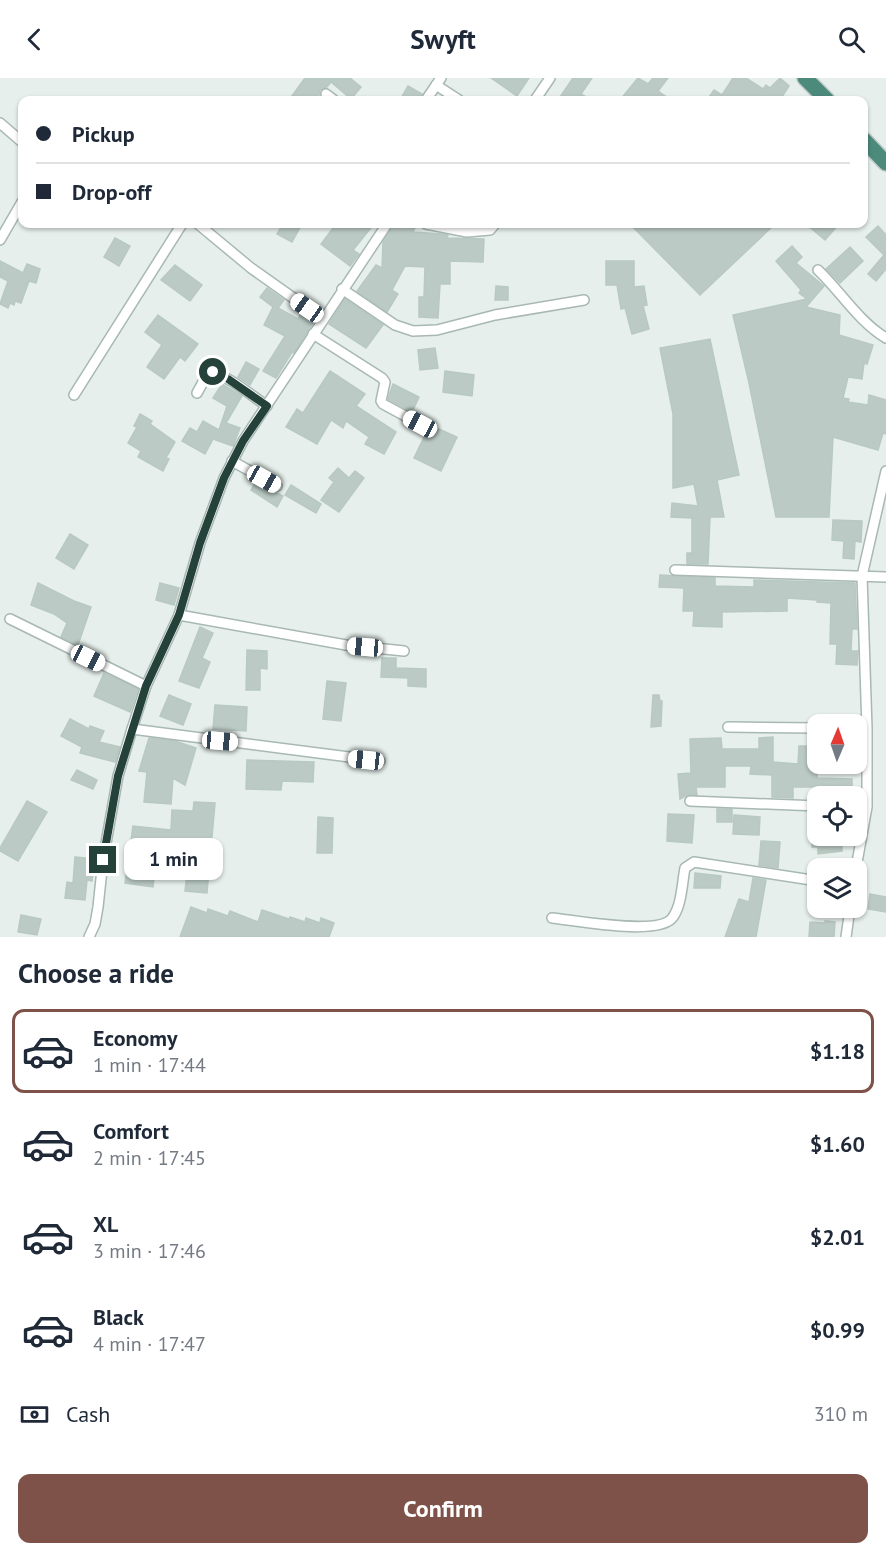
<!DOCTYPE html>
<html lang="en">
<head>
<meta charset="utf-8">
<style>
  body { margin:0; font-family:"PT Sans",sans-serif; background:#f2f2f3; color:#1f2937; height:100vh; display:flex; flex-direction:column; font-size:22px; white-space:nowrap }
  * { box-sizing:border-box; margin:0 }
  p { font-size:20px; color:#747a83 }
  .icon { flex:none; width:33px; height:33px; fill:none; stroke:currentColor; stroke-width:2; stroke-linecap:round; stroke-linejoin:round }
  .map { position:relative; height:859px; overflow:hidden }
  .side { display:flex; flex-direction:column; background:#fff; flex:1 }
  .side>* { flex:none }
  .guide { position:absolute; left:18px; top:18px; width:850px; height:132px; border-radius:12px; box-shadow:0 2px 4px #0004; display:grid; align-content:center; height:132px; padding:0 18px; background:#fff }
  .needle { width:39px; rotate:2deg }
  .tools { position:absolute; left:807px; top:636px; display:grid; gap:12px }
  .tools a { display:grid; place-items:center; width:60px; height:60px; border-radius:12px; background:#fff; box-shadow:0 2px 4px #0004; font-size:30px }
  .end { position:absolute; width:27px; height:27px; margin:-14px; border:8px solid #24423a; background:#fff; box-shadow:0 0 0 3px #fff }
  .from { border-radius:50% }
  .bubble { position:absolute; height:42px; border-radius:12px; background:#fff; box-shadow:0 2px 4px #0004; font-size:20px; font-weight:800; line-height:42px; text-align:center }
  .car { position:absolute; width:18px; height:36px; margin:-18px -9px; border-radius:8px; box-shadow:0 0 4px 2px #0007; background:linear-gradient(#fff 24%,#345 0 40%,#fff 0 76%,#345 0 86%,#fff 0) }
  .guide b { display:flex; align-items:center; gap:21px; height:57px; font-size:22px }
  .guide b+b { border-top:2px solid #e0e1e3 }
  .guide i { width:15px; height:15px; background:#1f2937 }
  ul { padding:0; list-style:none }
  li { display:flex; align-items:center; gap:18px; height:84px; margin:0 12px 9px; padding:0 6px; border:3px solid transparent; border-radius:12px }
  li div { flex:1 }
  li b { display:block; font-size:22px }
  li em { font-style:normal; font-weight:800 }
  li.selected { border-color:#7f5249 }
  li>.icon { width:54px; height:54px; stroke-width:1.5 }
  h2 { padding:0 18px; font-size:27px; line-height:72px }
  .pay { display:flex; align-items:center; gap:15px; height:66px; padding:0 18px; font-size:22px }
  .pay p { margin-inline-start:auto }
  .primary-button { display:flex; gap:12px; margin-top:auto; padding:12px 18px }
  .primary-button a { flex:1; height:69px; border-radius:12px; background:#7f5249; color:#fff; font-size:24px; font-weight:800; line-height:69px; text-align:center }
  header { display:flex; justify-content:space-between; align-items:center; height:78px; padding:0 18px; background:#fff; font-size:27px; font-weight:800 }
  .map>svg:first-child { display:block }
</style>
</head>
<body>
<header><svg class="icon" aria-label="back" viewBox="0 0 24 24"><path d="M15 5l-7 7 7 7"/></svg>Swyft<svg class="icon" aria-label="search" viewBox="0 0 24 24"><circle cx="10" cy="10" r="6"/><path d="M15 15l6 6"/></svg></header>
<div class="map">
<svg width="886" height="859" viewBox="0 0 886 859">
  <rect width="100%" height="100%" fill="#e6efeb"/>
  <!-- building -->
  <g fill="#bbcac4" stroke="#b8c9c2" stroke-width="1.5">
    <path d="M305,0H350L361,9L351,21L331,4L327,9L320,12L318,22H289Z"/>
    <path d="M491,0H529L517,18Z"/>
    <path d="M573,0H592L581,16L591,22H558Z"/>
    <path d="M638,0L648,6L653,0H668L658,13L671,22H620Z"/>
    <path d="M733,0H746L763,11L766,7L770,10L780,0L789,8L780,22H707L714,12L722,17Z"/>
    <path d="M408,8L422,16L419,22H400Z"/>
    <path d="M283,146H302L292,164L277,156Z"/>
    <path d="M336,146H374L353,172L359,176L350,188L321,166Z"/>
    <path d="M394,146H417L413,154L442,156L448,157L447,160L484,161L483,184L450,183V206H440L438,240L419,239V219H424L425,189L405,188L392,212L398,216L387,234L357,213L376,187L382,190L383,164Z"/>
    <path d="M630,146H775L700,217Z"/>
    <path d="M806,146H839L825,162Z"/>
    <path d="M878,148L886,157V191L876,203L868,196L884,177L866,159Z"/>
    <path d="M115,160L130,168L119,188L104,179Z"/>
    <path d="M792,168L802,179L796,185L824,208L806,229L840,237L839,257L873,267L867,286L864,285L862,301L848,299L843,320L849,321L848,324L868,327L869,317L886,322V356L883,355L878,372L833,359L829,439H776L749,305L733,237L807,221L799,215L801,212L776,183Z"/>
    <path d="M850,169L863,183L840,205L826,191Z"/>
    <path d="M0,183L23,195L27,186L40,191L36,205L29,203L21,225L15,223L14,227L10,225L8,230L0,226L8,203L0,199Z"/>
    <path d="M606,183H634V209L644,208L647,227L643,228L649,251L632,256L625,230L621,231L617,207H606Z"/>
    <path d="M175,187L202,207L190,223L161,202Z"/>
    <path d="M496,208L508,209V222H495Z"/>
    <path d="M267,210L284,222L278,230L298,241L301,235L314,243L294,275L292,274L276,300L263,293L285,258L264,247L273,229L260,219Z"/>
    <path d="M345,221L383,247L366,270L329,246Z"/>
    <path d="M158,237L198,266L185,283L180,279L164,301L147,289L162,267L145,254Z"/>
    <path d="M710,261L739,397L717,402L724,439H710L708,486H687V475H692V440L671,439L672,425L698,428L694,406L673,410V336L660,270Z"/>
    <path d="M435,270L438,290L420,292L418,272Z"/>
    <path d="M246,284L259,291L250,307L238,299Z"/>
    <path d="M330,293L365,316L356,328L396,354L384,376L365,366L369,359L346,343L343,350L331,342L317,366L286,349L297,331L303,335Z"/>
    <path d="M445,293L474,297L472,318L443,314Z"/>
    <path d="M222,306L242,318L226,345L240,350L233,368L213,361L205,376L182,363L190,350L197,354L203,343L219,352L227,328L213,320Z"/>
    <path d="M393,306L419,319L412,334L388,321Z"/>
    <path d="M140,336L152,343L150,346L175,364L166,380L169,381L163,393L138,379L141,373L128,365L137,349L134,348Z"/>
    <path d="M430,347L457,359L441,393L414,380Z"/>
    <path d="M338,390L349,400L355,393L364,400L339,434L321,422L334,404L329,400Z"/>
    <path d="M256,404L283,418L277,429L251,412Z"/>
    <path d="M291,407L321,426L316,435L285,417Z"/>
    <path d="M833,442L862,443L861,464L855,463L854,481L843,480L844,463L832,462Z"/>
    <path d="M70,456L88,467L74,491L56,480Z"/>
    <path d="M660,497L715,500V508L754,509V502L855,505L857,551H852L851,573H858L857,587L836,586L837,566H830L831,525L817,524V522L787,520V533L722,534V549L693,548L694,533H683L684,510L659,509Z"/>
    <path d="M38,505L74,523L91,529L78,567L61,559L67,545L54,536L31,527Z"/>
    <path d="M160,505L179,510L174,527L156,522Z"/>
    <path d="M200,549L213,555L202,580L210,584L199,610L179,603Z"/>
    <path d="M247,572L267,573V591L260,590V612H246Z"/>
    <path d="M382,580H396V590L426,591V609L408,608V600L381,599Z"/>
    <path d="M104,595L138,611L130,634L94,618Z"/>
    <path d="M327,603L346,605L341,643L323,641Z"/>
    <path d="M169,617L191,626L183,647L160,638Z"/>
    <path d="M653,617H659L660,623H662L661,648L651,649Z"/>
    <path d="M215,627L247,629L246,653L213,651Z"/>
    <path d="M70,641L89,651L90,648L104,653L99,664L120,669L115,684L80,675L82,669L61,658Z"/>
    <path d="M773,659V684L798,686L799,668H817V700L852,701V718H822V709H793V720L772,719V697L750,696L751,688H725V709H696L697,717H687L680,721L678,696L691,695L690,661L721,660L722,671H759V660Z"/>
    <path d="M149,660L175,663L196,670L185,707L173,700L171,726L144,724L147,694L139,693Z"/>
    <path d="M247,682L314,684L313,704L282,703L281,712L246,711Z"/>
    <path d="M77,692L97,702L93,711L71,702Z"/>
    <path d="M27,723L47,734L18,783L0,773V770Z"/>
    <path d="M194,724L215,725L207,815L185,813L190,769L158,765L153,809L125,805L133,748L171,752L172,732L193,733Z"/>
    <rect x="717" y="731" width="15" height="13"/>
    <path d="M668,736L694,737L692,765L667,763Z"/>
    <path d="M734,737L760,739L759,757L733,756Z"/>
    <path d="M318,739L333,740L332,775H317Z"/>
    <path d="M813,758H842V773L818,776V769H812Z"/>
    <path d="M761,763L780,764L778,790L759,787Z"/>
    <path d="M75,779L95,781L92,803L87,802L85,822L65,820L67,804L73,805Z"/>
    <path d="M695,795L721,798L720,810H694Z"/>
    <path d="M753,800L766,802L756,859H725L739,821L749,824Z"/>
    <path d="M870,816L886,819V834L868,831Z"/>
    <path d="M191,829L207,835L208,831L228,838L230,833L258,844L262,832L289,841L290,839L305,844L306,840L320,845L321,840L334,845L329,859H180Z"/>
    <path d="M21,837L41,841L37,857L18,854Z"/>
    <path d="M825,843L835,844L834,859H809L810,844L825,845Z"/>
  </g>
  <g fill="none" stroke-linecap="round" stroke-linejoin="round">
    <!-- minor casing -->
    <g stroke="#a8b8b2" stroke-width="12">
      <g id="minor">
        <path d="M436,7L459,22"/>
        <path d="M326,16L334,22"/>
        <path d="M426,22L441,0"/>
        <path d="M535,22L550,0"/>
        <path d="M0,45L22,64"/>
        <path d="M198,146L251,190L323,241"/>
        <path d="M426,146L467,154L490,152L495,146"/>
        <path d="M0,162L22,124"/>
        <path d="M818,192C841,214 859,244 886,260"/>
        <path d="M342,211L395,247L413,253L437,252L495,237L584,222"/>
        <path d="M313,256L382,300L385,304L381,323L383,326L420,346"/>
        <path d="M197,315L208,295C224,293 253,319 267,328"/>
        <path d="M74,317L182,146"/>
        <path d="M232,383L277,408"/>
        <path d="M675,492L886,499"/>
        <path d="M179,537L346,567L404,573"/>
        <path d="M10,541L146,608"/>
        <path d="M728,649L818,650"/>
        <path d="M132,651L380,683"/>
        <path d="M690,723L818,728"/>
        <path d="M856,790L867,729V651L862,498L886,393"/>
        <path d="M552,840C574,842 661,859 673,839C682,826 682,805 685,790L694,784L818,803"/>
        <path d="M89,859L95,846L98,829L103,782L118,698L132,651L146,608L179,537L200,465L224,400L243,363L387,146"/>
        <path d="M846,859L850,830"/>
      </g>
    </g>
    <!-- trunk casing -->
    <g stroke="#c2cac8" stroke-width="18">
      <g id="trunk">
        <path d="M805,0L827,22"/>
        <path d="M864,62L886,85"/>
      </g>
    </g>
    <!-- minor -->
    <use href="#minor" stroke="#fff" stroke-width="9"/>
    <!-- trunk -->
    <use href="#trunk" stroke="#4c8a7c" stroke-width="15"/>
  </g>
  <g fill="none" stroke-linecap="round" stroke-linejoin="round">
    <!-- route -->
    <path stroke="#24423a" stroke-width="8" d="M103,782L118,698L146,608L179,537L200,465L224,400L243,363L267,328L228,301L213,294"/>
  </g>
</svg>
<div class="tools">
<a><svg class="needle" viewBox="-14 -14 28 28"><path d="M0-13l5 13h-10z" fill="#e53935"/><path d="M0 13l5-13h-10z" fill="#747a83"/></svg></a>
<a><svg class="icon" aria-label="locate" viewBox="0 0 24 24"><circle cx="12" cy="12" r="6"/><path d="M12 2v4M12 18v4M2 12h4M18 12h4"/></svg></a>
<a><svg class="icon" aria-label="layers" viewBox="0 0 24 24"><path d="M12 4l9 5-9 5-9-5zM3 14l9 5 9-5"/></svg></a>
</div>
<i class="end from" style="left:213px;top:294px"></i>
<i class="end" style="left:103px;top:782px"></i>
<div class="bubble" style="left:124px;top:760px;width:99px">1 min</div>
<i class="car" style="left:307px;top:230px;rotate:305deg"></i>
<i class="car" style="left:420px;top:346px;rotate:298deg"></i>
<i class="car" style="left:264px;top:401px;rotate:119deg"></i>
<i class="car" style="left:365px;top:569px;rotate:275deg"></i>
<i class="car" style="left:88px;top:580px;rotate:116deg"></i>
<i class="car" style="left:220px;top:663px;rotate:95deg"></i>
<i class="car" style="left:366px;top:682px;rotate:276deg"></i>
<div class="guide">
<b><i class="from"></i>Pickup</b>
<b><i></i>Drop-off</b>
</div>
</div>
<section class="side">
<h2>Choose a ride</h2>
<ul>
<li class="selected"><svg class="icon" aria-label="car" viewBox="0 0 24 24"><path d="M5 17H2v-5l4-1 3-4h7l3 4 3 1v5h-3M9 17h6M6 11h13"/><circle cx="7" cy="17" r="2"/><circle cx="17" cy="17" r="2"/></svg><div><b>Economy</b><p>1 min · 17:44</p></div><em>$1.18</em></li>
<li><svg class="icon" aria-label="car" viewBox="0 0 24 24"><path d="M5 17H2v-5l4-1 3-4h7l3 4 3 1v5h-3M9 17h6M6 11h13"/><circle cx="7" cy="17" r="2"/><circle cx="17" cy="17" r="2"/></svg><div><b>Comfort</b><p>2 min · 17:45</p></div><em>$1.60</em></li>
<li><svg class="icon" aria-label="car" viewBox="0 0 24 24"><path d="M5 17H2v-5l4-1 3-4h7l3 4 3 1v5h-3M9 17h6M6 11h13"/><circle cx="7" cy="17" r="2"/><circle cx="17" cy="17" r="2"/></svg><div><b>XL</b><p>3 min · 17:46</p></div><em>$2.01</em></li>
<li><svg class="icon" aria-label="car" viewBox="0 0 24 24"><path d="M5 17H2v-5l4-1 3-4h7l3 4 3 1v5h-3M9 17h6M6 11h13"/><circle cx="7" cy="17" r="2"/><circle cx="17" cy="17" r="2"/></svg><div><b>Black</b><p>4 min · 17:47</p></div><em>$0.99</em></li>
</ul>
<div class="pay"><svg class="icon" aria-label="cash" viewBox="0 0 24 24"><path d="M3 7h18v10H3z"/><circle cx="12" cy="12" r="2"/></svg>Cash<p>310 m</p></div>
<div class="primary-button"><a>Confirm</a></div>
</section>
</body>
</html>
